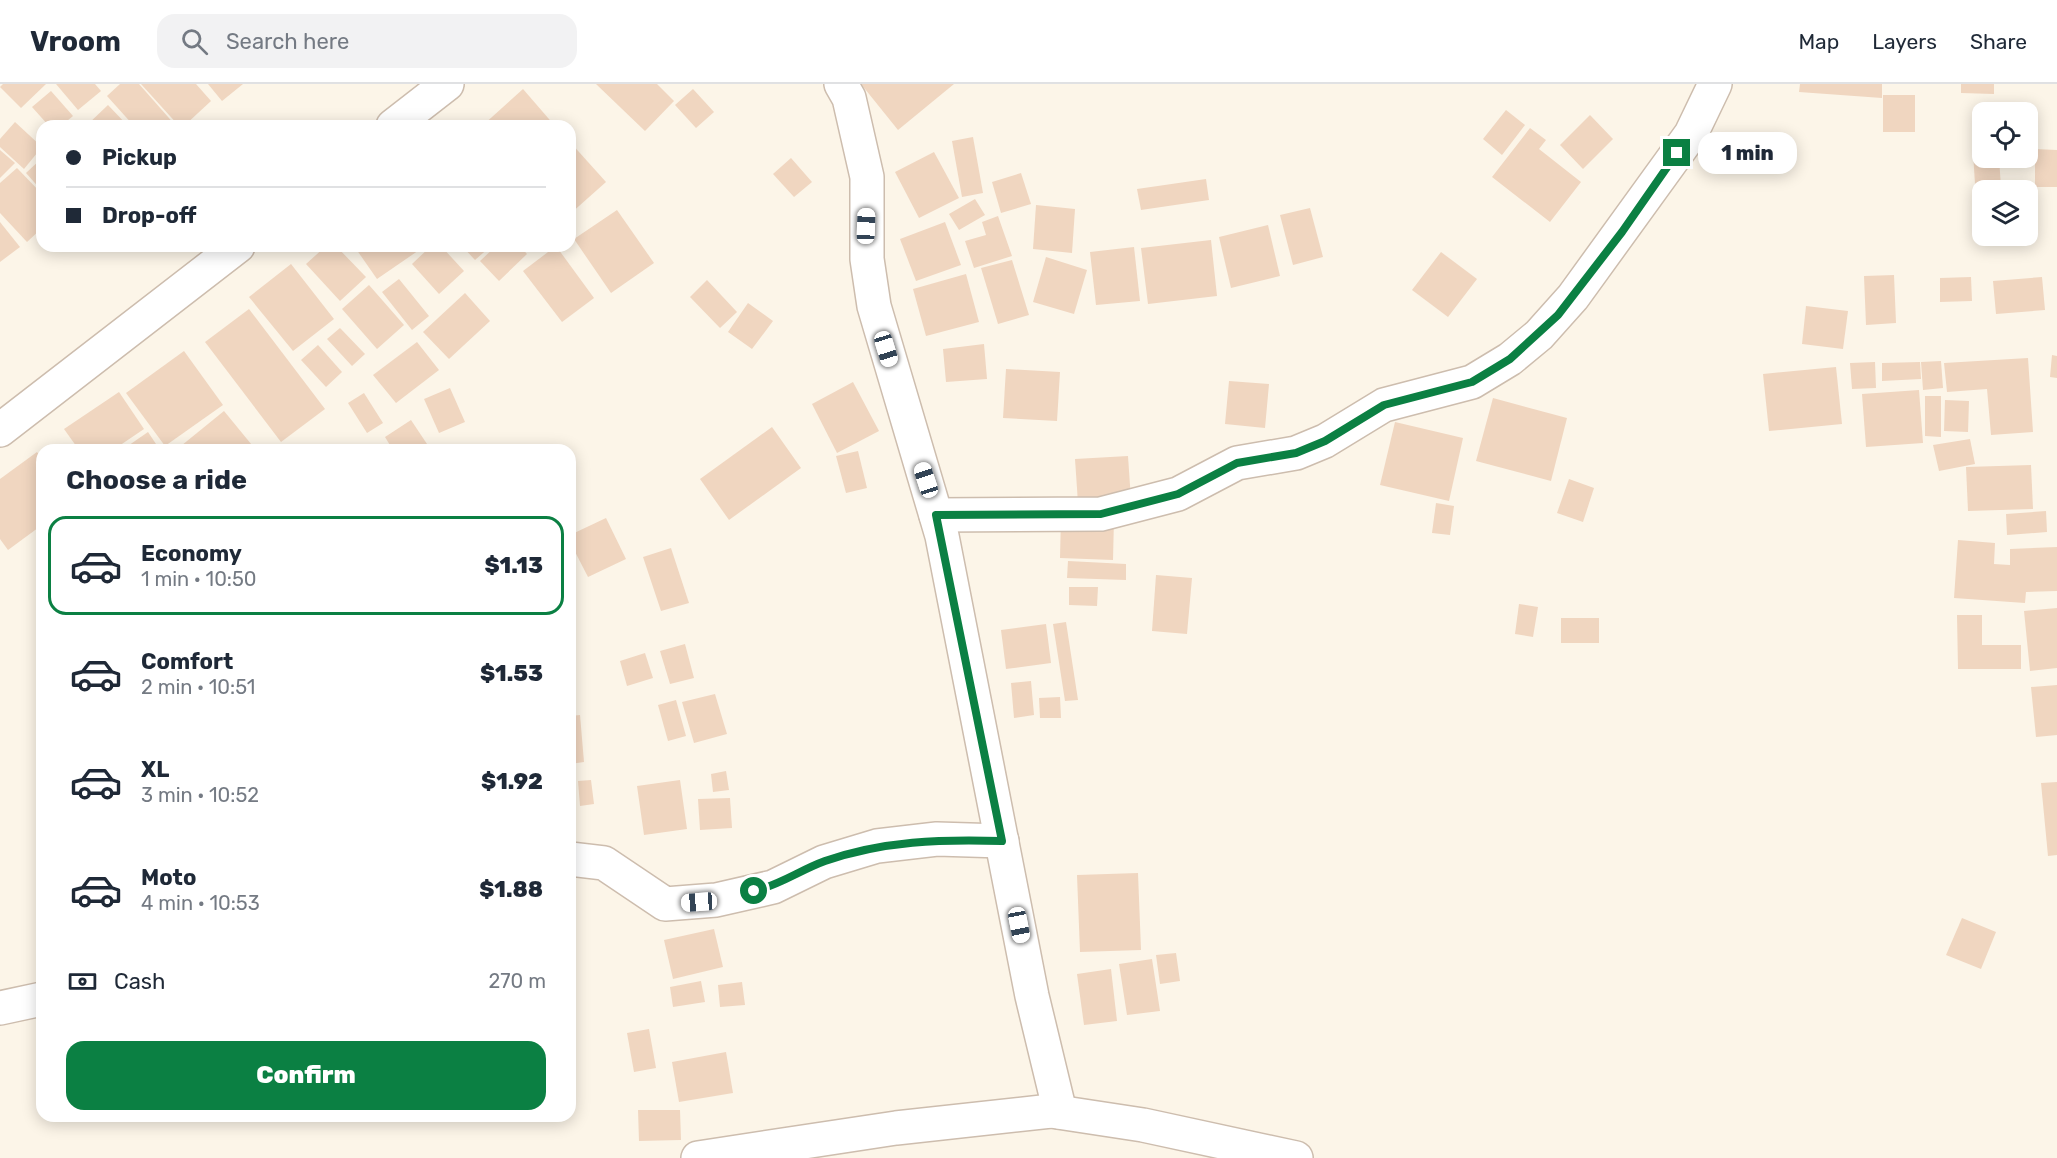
<!DOCTYPE html>
<html lang="en">
<head>
<meta charset="utf-8">
<style>
  body { margin:0; font-family:Rubik,sans-serif; background:#f2f2f3; color:#1f2937; height:100vh; display:flex; flex-direction:column; font-size:22px; white-space:nowrap }
  * { box-sizing:border-box; margin:0 }
  p { font-size:20px; color:#747a83 }
  .icon { flex:none; width:33px; height:33px; fill:none; stroke:currentColor; stroke-width:2; stroke-linecap:round; stroke-linejoin:round }
  .map { position:relative; flex:1; overflow:hidden }
  .drawer { position:absolute; left:36px; top:360px; width:540px; height:678px; display:flex; flex-direction:column; background:#fff; border-radius:18px; box-shadow:0 3px 15px #0003 }
  .drawer>* { flex:none }
  .guide { position:absolute; left:36px; top:36px; width:540px; height:132px; border-radius:18px; box-shadow:0 3px 15px #0003; display:grid; align-content:center; height:132px; padding:0 30px; background:#fff }
  .tools { position:absolute; left:1972px; top:18px; display:grid; gap:12px }
  .tools a { display:grid; place-items:center; width:66px; height:66px; border-radius:12px; background:#fff; box-shadow:0 3px 15px #0003; font-size:30px }
  .end { position:absolute; width:27px; height:27px; margin:-14px; border:8px solid #0b8043; background:#fff; box-shadow:0 0 0 3px #fff }
  .from { border-radius:50% }
  .bubble { position:absolute; height:42px; border-radius:18px; background:#fff; box-shadow:0 3px 15px #0003; font-size:20px; font-weight:800; line-height:42px; text-align:center }
  .car { position:absolute; width:18px; height:36px; margin:-18px -9px; border-radius:8px; box-shadow:0 0 4px 2px #0007; background:linear-gradient(#fff 24%,#345 0 40%,#fff 0 76%,#345 0 86%,#fff 0) }
  .guide b { display:flex; align-items:center; gap:21px; height:57px; font-size:22px }
  .guide b+b { border-top:2px solid #e0e1e3 }
  .guide i { width:15px; height:15px; background:#1f2937 }
  ul { padding:0; list-style:none }
  li { display:flex; align-items:center; gap:18px; height:99px; margin:0 12px 9px; padding:0 18px; border:3px solid transparent; border-radius:18px }
  li div { flex:1 }
  li b { display:block; font-size:22px }
  li em { font-style:normal; font-weight:800 }
  li.current { border-color:#0b8043 }
  li>.icon { width:54px; height:54px; stroke-width:1.5 }
  h2 { padding:0 30px; font-size:27px; line-height:72px }
  .pay { display:flex; align-items:center; gap:15px; height:66px; padding:0 30px; font-size:22px }
  .pay p { margin-inline-start:auto }
  .button { display:flex; gap:12px; margin-top:auto; padding:12px 30px }
  .button a { flex:1; height:69px; border-radius:18px; background:#0b8043; color:#fff; font-size:24px; font-weight:800; line-height:69px; text-align:center }
  header { display:flex; align-items:center; gap:36px; box-sizing:border-box; height:84px; padding:0 30px; background:#fff; border-bottom:2px solid #e0e1e3 }
  header strong { font-size:28px }
  nav { display:flex; gap:33px; margin-inline-start:auto; font-size:21px }
  .search { width:420px; height:54px; background:#f2f2f3; display:flex; align-items:center; gap:15px; box-sizing:border-box; padding:0 21px; border-radius:18px; color:#747a83; font-size:22px }
  .map>svg:first-child { display:block }
</style>
</head>
<body>
<header>
<strong>Vroom</strong>
<div class="search"><svg class="icon" aria-label="search" viewBox="0 0 24 24"><circle cx="10" cy="10" r="6"/><path d="M15 15l6 6"/></svg>Search here</div>
<nav><a>Map</a><a>Layers</a><a>Share</a></nav>
</header>
<div class="map">
<svg width="2057" height="1074" viewBox="0 0 2057 1074">
  <rect width="100%" height="100%" fill="#fcf5e8"/>
  <!-- building -->
  <g fill="#f0d6c0">
    <path d="M3,0H46L21,24L0,3Z"/>
    <path d="M56,0H95L101,7L78,26Z"/>
    <path d="M120,0H139L176,42H134L107,12Z"/>
    <path d="M141,0H196L211,17L184,42H179Z"/>
    <path d="M208,0H243L222,17Z"/>
    <path d="M596,0H657L674,17L645,47Z"/>
    <path d="M861,0H954L898,46Z"/>
    <path d="M1800,0H1882V14L1799,8Z"/>
    <path d="M1961,0H1994V10L1961,9Z"/>
    <path d="M523,5L555,42H482Z"/>
    <path d="M693,5L714,28L696,44L675,21Z"/>
    <path d="M51,7L73,32L61,42H49L32,23Z"/>
    <rect x="1883" y="11" width="32" height="37"/>
    <path d="M108,21L128,42H86Z"/>
    <path d="M1506,26L1525,41L1502,71L1483,55Z"/>
    <path d="M1590,31L1613,55L1583,85L1560,61Z"/>
    <path d="M15,38L42,63L24,85L0,63V55Z"/>
    <path d="M1530,44L1546,56L1539,65L1581,98L1550,138L1492,93Z"/>
    <path d="M973,53L983,109L962,113L952,57Z"/>
    <path d="M570,58L606,98L570,130Z"/>
    <path d="M2035,65L2057,66V103H2035Z"/>
    <path d="M0,66L15,79L0,94Z"/>
    <path d="M934,68L959,114L919,134L895,88Z"/>
    <path d="M1983,68V74H1999L2001,103L2031,100L2033,126H2028V106H1983V129L1977,130L1973,69Z"/>
    <path d="M42,74V107L26,89Z"/>
    <path d="M791,74L812,98L794,113L773,90Z"/>
    <path d="M17,84L42,110V144L27,158L0,129V99Z"/>
    <path d="M1021,89L1031,120L1001,129L992,98Z"/>
    <path d="M1206,95L1209,116L1141,126L1137,105Z"/>
    <path d="M975,115L985,131L959,146L949,130Z"/>
    <path d="M1036,121L1075,125L1072,169L1033,165Z"/>
    <path d="M1310,124L1323,173L1293,181L1280,131Z"/>
    <path d="M617,126L654,179L611,209L574,155Z"/>
    <path d="M998,132L1012,172L974,184L965,157L986,151L982,138Z"/>
    <path d="M0,138L20,163L0,178Z"/>
    <path d="M945,138L961,181L916,197L900,155Z"/>
    <path d="M1268,141L1280,192L1231,204L1219,153Z"/>
    <path d="M1211,156L1217,212L1148,220L1141,164Z"/>
    <path d="M326,162H336L366,193L340,217L306,180Z"/>
    <path d="M354,162H425L377,195Z"/>
    <path d="M431,162H441L464,187L439,210L412,180Z"/>
    <path d="M462,162H491L475,176Z"/>
    <path d="M496,162H520L527,170L499,197L480,177Z"/>
    <path d="M556,162L594,214L562,238L523,187Z"/>
    <path d="M1134,163L1140,217L1096,221L1090,168Z"/>
    <path d="M1441,168L1477,195L1448,233L1412,206Z"/>
    <path d="M1046,173L1087,186L1074,230L1033,218Z"/>
    <path d="M1012,176L1029,231L998,240L981,184Z"/>
    <path d="M291,180L334,235L293,267L249,213Z"/>
    <path d="M966,190L979,238L926,252L913,205Z"/>
    <path d="M1894,191L1896,239L1866,241L1864,192Z"/>
    <path d="M1971,193L1972,217L1940,218V194Z"/>
    <path d="M2042,193L2045,226L1996,230L1993,197Z"/>
    <path d="M399,195L429,232L412,246L382,208Z"/>
    <path d="M707,196L737,228L720,244L690,213Z"/>
    <path d="M369,201L404,241L377,265L342,225Z"/>
    <path d="M465,209L490,237L449,275L423,248Z"/>
    <path d="M748,219L773,237L752,265L728,248Z"/>
    <path d="M1806,222L1848,227L1843,265L1802,260Z"/>
    <path d="M249,225L325,325L281,358L205,258Z"/>
    <path d="M340,244L365,270L352,282L327,255Z"/>
    <path d="M417,258L439,286L396,319L373,291Z"/>
    <path d="M984,260L987,295L946,298L943,265Z"/>
    <path d="M318,261L342,288L326,303L301,276Z"/>
    <path d="M184,267L223,321L165,362L126,309Z"/>
    <path d="M2052,271L2057,272V294L2050,293Z"/>
    <path d="M2028,274L2033,348L1991,351L1987,305L1947,308L1944,279Z"/>
    <path d="M1941,277L1943,304L1923,306L1921,278Z"/>
    <path d="M1875,278L1876,304L1852,305L1850,279Z"/>
    <path d="M1920,278L1921,295L1882,297V279Z"/>
    <path d="M1836,283L1842,340L1769,347L1763,290Z"/>
    <path d="M1006,285L1060,288L1057,337L1003,334Z"/>
    <path d="M1229,297L1269,300L1265,344L1225,340Z"/>
    <path d="M853,298L879,347L837,369L812,320Z"/>
    <path d="M450,304L465,338L439,349L424,315Z"/>
    <path d="M1919,306L1923,359L1866,363L1862,310Z"/>
    <path d="M119,308L144,345L113,366H79L64,345Z"/>
    <path d="M364,309L383,339L367,349L348,319Z"/>
    <path d="M1925,312H1941V353L1925,352Z"/>
    <path d="M1493,314L1567,334L1551,397L1476,377Z"/>
    <path d="M1945,316L1969,317L1968,348L1944,347Z"/>
    <path d="M224,327L256,366H176Z"/>
    <path d="M411,336L431,366H393L385,353Z"/>
    <path d="M1395,338L1463,354L1449,417L1380,401Z"/>
    <path d="M772,343L801,384L729,436L700,395Z"/>
    <path d="M148,348L160,366H122Z"/>
    <path d="M1970,355L1975,380L1939,387L1933,361Z"/>
    <path d="M858,367L867,404L846,409L836,372Z"/>
    <path d="M37,368L42,375V441L8,466L0,455V395Z"/>
    <path d="M1128,372L1131,416L1078,419L1075,375Z"/>
    <path d="M2031,381L2033,425L1968,427L1966,383Z"/>
    <path d="M1569,395L1594,404L1583,438L1557,429Z"/>
    <path d="M1436,419L1454,422L1450,451L1432,449Z"/>
    <path d="M2046,427L2047,448L2007,451L2006,430Z"/>
    <path d="M1061,432L1114,434L1113,476L1060,474Z"/>
    <path d="M606,434L626,475L588,493L570,458V451Z"/>
    <path d="M1958,456L1995,459L1994,480L2010,481V465L2057,463V507L2026,508L2025,519L1954,514Z"/>
    <path d="M671,464L689,519L661,527L643,473Z"/>
    <path d="M1068,477L1126,480V496L1067,494Z"/>
    <path d="M1156,491L1192,494L1187,550L1152,547Z"/>
    <path d="M1069,503H1098L1097,522L1069,521Z"/>
    <path d="M1519,520L1538,523L1533,553L1515,550Z"/>
    <path d="M2057,524V584L2030,587L2024,527Z"/>
    <path d="M1957,531H1982V561H2021V585H1958Z"/>
    <rect x="1561" y="534" width="38" height="25"/>
    <path d="M1066,538L1078,616L1065,617L1053,540Z"/>
    <path d="M1046,540L1051,579L1006,585L1001,546Z"/>
    <path d="M685,560L694,594L670,600L660,567Z"/>
    <path d="M645,569L653,594L627,602L620,577Z"/>
    <path d="M1031,597L1034,631L1014,634L1011,599Z"/>
    <path d="M2057,601V651L2036,653L2031,603Z"/>
    <path d="M715,610L727,650L694,659L682,618Z"/>
    <path d="M1060,613L1061,634H1040L1039,614Z"/>
    <path d="M676,616L686,652L668,657L658,621Z"/>
    <path d="M580,631L584,678L570,680V632Z"/>
    <path d="M726,687L729,706L713,708L711,690Z"/>
    <path d="M591,696L594,720L580,722L578,697Z"/>
    <path d="M680,696L687,745L644,751L637,702Z"/>
    <path d="M2057,698V771L2048,772L2041,699Z"/>
    <path d="M730,714L732,744L700,746L698,715Z"/>
    <path d="M570,715L576,743L570,744Z"/>
    <path d="M1138,789L1141,866L1080,868L1077,791Z"/>
    <path d="M1962,834L1996,848L1981,885L1946,871Z"/>
    <path d="M714,845L723,883L673,895L664,856Z"/>
    <path d="M1176,869L1180,897L1160,900L1156,871Z"/>
    <path d="M1152,875L1160,927L1127,931L1119,880Z"/>
    <path d="M1111,885L1117,937L1084,941L1077,890Z"/>
    <path d="M701,897L705,918L673,923L670,903Z"/>
    <path d="M742,898L745,921L720,923L718,901Z"/>
    <path d="M649,945L656,984L634,988L627,949Z"/>
    <path d="M726,968L733,1009L679,1018L672,978Z"/>
    <path d="M638,1026H680L681,1056L639,1057Z"/>
  </g>
  <g fill="none" stroke-linecap="round" stroke-linejoin="round">
    <!-- minor casing -->
    <g stroke="#cdbdae" stroke-width="36">
      <g id="minor">
        <path d="M841,0L849,14L867,93V175L874,222L942,452L1032,912L1060,1028L1054,1022L1051,1027"/>
        <path d="M393,42L447,0"/>
        <path d="M0,346L238,162"/>
        <path d="M936,431L1101,430L1178,410L1237,379L1296,369L1325,357L1384,321L1472,298L1510,275L1539,251L1573,213L1691,50L1715,0"/>
        <path d="M570,775L604,779L665,820L716,816L773,803L824,778L877,762L937,755L1002,757"/>
        <path d="M0,924L42,915"/>
        <path d="M698,1074L896,1044L1051,1027L1143,1041L1296,1074"/>
      </g>
    </g>
    <!-- minor -->
    <use href="#minor" stroke="#fff" stroke-width="33"/>
  </g>
  <g fill="none" stroke-linecap="round" stroke-linejoin="round">
    <!-- route -->
    <path stroke="#0b8043" stroke-width="8" d="M754,807C780,801 800,786 825,777C883,757 941,755 1002,757L936,431L1101,430L1178,410L1237,379L1296,369L1325,357L1384,321L1472,298L1510,275L1558,231L1622,148L1677,69"/>
  </g>
</svg>
<div class="tools">
<a><svg class="icon" aria-label="locate" viewBox="0 0 24 24"><circle cx="12" cy="12" r="6"/><path d="M12 2v4M12 18v4M2 12h4M18 12h4"/></svg></a>
<a><svg class="icon" aria-label="layers" viewBox="0 0 24 24"><path d="M12 4l9 5-9 5-9-5zM3 14l9 5 9-5"/></svg></a>
</div>
<i class="end from" style="left:754px;top:807px"></i>
<i class="end" style="left:1677px;top:69px"></i>
<div class="bubble" style="left:1698px;top:48px;width:99px">1 min</div>
<i class="car" style="left:866px;top:142px;rotate:2deg"></i>
<i class="car" style="left:886px;top:265px;rotate:163deg"></i>
<i class="car" style="left:926px;top:396px;rotate:342deg"></i>
<i class="car" style="left:699px;top:818px;rotate:266deg"></i>
<i class="car" style="left:1019px;top:841px;rotate:169deg"></i>
<div class="guide">
<b><i class="from"></i>Pickup</b>
<b><i></i>Drop-off</b>
</div>
<section class="drawer">
<h2>Choose a ride</h2>
<ul>
<li class="current"><svg class="icon" aria-label="car" viewBox="0 0 24 24"><path d="M5 17H2v-5l4-1 3-4h7l3 4 3 1v5h-3M9 17h6M6 11h13"/><circle cx="7" cy="17" r="2"/><circle cx="17" cy="17" r="2"/></svg><div><b>Economy</b><p>1 min · 10:50</p></div><em>$1.13</em></li>
<li><svg class="icon" aria-label="car" viewBox="0 0 24 24"><path d="M5 17H2v-5l4-1 3-4h7l3 4 3 1v5h-3M9 17h6M6 11h13"/><circle cx="7" cy="17" r="2"/><circle cx="17" cy="17" r="2"/></svg><div><b>Comfort</b><p>2 min · 10:51</p></div><em>$1.53</em></li>
<li><svg class="icon" aria-label="car" viewBox="0 0 24 24"><path d="M5 17H2v-5l4-1 3-4h7l3 4 3 1v5h-3M9 17h6M6 11h13"/><circle cx="7" cy="17" r="2"/><circle cx="17" cy="17" r="2"/></svg><div><b>XL</b><p>3 min · 10:52</p></div><em>$1.92</em></li>
<li><svg class="icon" aria-label="car" viewBox="0 0 24 24"><path d="M5 17H2v-5l4-1 3-4h7l3 4 3 1v5h-3M9 17h6M6 11h13"/><circle cx="7" cy="17" r="2"/><circle cx="17" cy="17" r="2"/></svg><div><b>Moto</b><p>4 min · 10:53</p></div><em>$1.88</em></li>
</ul>
<div class="pay"><svg class="icon" aria-label="cash" viewBox="0 0 24 24"><path d="M3 7h18v10H3z"/><circle cx="12" cy="12" r="2"/></svg>Cash<p>270 m</p></div>
<div class="button"><a>Confirm</a></div>
</section>
</div>
</body>
</html>
